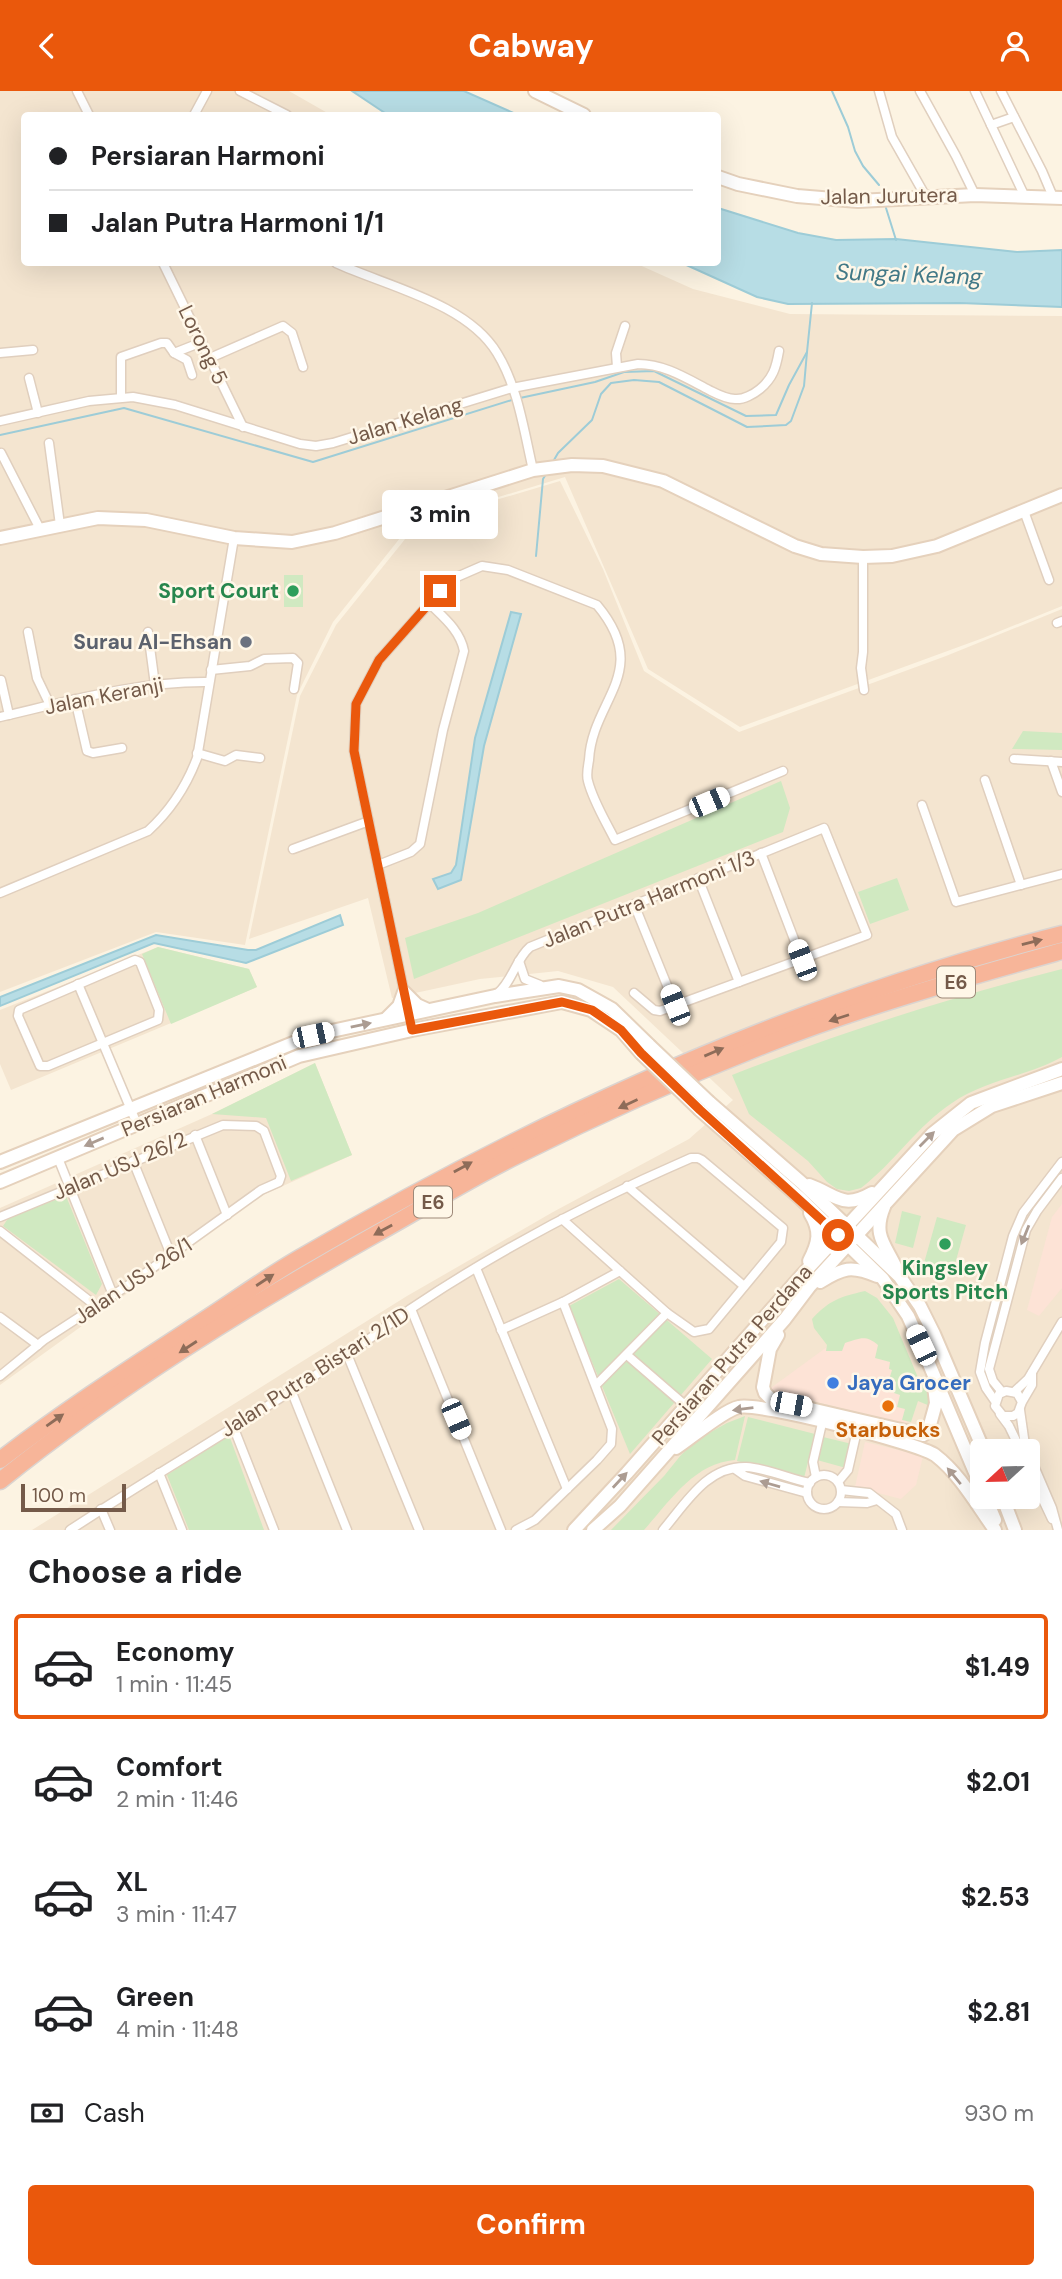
<!DOCTYPE html>
<html lang="en">
<head>
<meta charset="utf-8">
<style>
  body { margin:0; font-family:"DM Sans",sans-serif; background:#f2f2f2; color:#202124; height:100vh; display:flex; flex-direction:column; font-size:26px; white-space:nowrap }
  * { box-sizing:border-box; margin:0 }
  p { font-size:23px; color:#757577 }
  .icon { flex:none; width:38px; height:38px; fill:none; stroke:currentColor; stroke-width:2; stroke-linecap:round; stroke-linejoin:round }
  .map { position:relative; height:1439px; overflow:hidden }
  .sheet { display:flex; flex-direction:column; background:#fff; flex:1 }
  .sheet>* { flex:none }
  .hud { position:absolute; left:21px; top:21px; width:700px; height:154px; border-radius:7px; box-shadow:0 7px 28px #0002; display:grid; align-content:center; height:154px; padding:0 28px; background:#fff }
  .needle { width:46px; rotate:248deg }
  .buttons { position:absolute; left:970px; top:1348px; display:grid; gap:14px }
  .buttons a { display:grid; place-items:center; width:70px; height:70px; border-radius:7px; background:#fff; box-shadow:0 7px 28px #0002; font-size:35px }
  .scale { position:absolute; left:21px; bottom:18px; width:105px; box-sizing:border-box; padding-left:7px; border:4px solid #745a49; border-top:0; font-size:19px; line-height:24px; white-space:nowrap; color:#745a49; -webkit-text-stroke:5px #fff7e8; paint-order:stroke }
  .end { position:absolute; width:32px; height:32px; margin:-16px; border:9px solid #ea580c; background:#fff; box-shadow:0 0 0 4px #fff }
  .from { border-radius:50% }
  .bubble { position:absolute; height:49px; border-radius:7px; background:#fff; box-shadow:0 7px 28px #0002; font-size:23px; font-weight:700; line-height:49px; text-align:center }
  .car { position:absolute; width:21px; height:42px; margin:-21px -10px; border-radius:9px; box-shadow:0 0 5px 2px #0007; background:linear-gradient(#fff 24%,#345 0 40%,#fff 0 76%,#345 0 86%,#fff 0) }
  .hud b { display:flex; align-items:center; gap:24px; height:66px; font-size:26px }
  .hud b+b { border-top:2px solid #e0e0e0 }
  .hud i { width:18px; height:18px; background:#202124 }
  ul { padding:0; list-style:none }
  li { display:flex; align-items:center; gap:21px; height:105px; margin:0 14px 10px; padding:0 14px; border:4px solid transparent; border-radius:7px }
  li div { flex:1 }
  li b { display:block; font-size:26px }
  li em { font-style:normal; font-weight:700 }
  li.current { border-color:#ea580c }
  li>.icon { width:63px; height:63px; stroke-width:1.5 }
  h2 { padding:0 28px; font-size:32px; line-height:84px }
  .pay { display:flex; align-items:center; gap:18px; height:77px; padding:0 28px; font-size:26px }
  .pay p { margin-inline-start:auto }
  .button { display:flex; gap:14px; margin-top:auto; padding:14px 28px }
  .button a { flex:1; height:80px; border-radius:7px; background:#ea580c; color:#fff; font-size:28px; font-weight:700; line-height:80px; text-align:center }
  header { display:flex; justify-content:space-between; align-items:center; height:91px; padding:0 28px; background:#ea580c; color:#fff; font-size:32px; font-weight:700 }
  .map>svg:first-child { display:block }
</style>
</head>
<body>
<header><svg class="icon" aria-label="back" viewBox="0 0 24 24"><path d="M15 5l-7 7 7 7"/></svg>Cabway<svg class="icon" aria-label="person" viewBox="0 0 24 24"><circle cx="12" cy="8" r="4"/><path d="M4 21q1-7 8-7t8 7"/></svg></header>
<div class="map">
<svg width="1062" height="1439" viewBox="0 0 1062 1439">
  <rect width="100%" height="100%" fill="#fcf3e2"/>
  <!-- residential -->
  <g fill="#f4e5d0" fill-rule="evenodd">
    <path d="M0,0H289L331,24H24V172H635L693,198L790,223L1062,225V515L983,547L740,636L648,578L565,386L412,432L333,531L297,604L245,854L156,841L0,901Z"/>
    <path d="M560,390L603,478L644,580L739,641L946,565L1062,518V1439H32L407,1205L553,1121L689,1048L733,1009L613,896L558,880L480,888L392,907L368,807L249,848L300,605L336,534L418,432ZM982,1360H1027V1405H982Z"/>
    <path d="M158,856L249,878L257,896L11,999L0,973V919Z"/>
    <path d="M315,972L352,1064L265,1103L0,1294V1117L212,1023Z"/>
  </g>
  <!-- commercial -->
  <g fill="#fde3d6">
    <path d="M1062,1113V1197L1039,1225L1027,1219L1052,1126Z"/>
    <path d="M872,1239L888,1255L910,1314L906,1333L768,1299L831,1253Z"/>
    <path d="M865,1351L923,1365L916,1394L901,1408L855,1396Z"/>
  </g>
  <!-- green -->
  <g fill="#d0e9c1">
    <rect x="284" y="484" width="19" height="32"/>
    <path d="M1023,640L1062,642V659L1012,658Z"/>
    <path d="M781,690L790,717L783,741L414,888L405,847L478,822Z"/>
    <path d="M897,787L909,819L870,833L858,801Z"/>
    <path d="M158,856L249,878L257,896L171,933L142,863Z"/>
    <path d="M1062,878V966C1028,985 985,989 952,1012C917,1035 894,1072 861,1097L849,1100L837,1098L827,1091L808,1070L749,1023L732,984C839,942 951,906 1062,878Z"/>
    <path d="M315,972L352,1064L291,1090L266,1027L212,1023Z"/>
    <path d="M66,1105L102,1193L96,1204L3,1135L9,1126Z"/>
    <path d="M902,1120L921,1125L913,1157L895,1152Z"/>
    <path d="M937,1126L966,1134L953,1180L924,1172Z"/>
    <path d="M619,1188L712,1268L630,1363L569,1215Z"/>
    <path d="M865,1200L877,1207L893,1227L919,1289L927,1300L930,1315L918,1310L911,1331L902,1329L905,1318L897,1316L900,1304L894,1302L896,1291L889,1289L892,1279L889,1278L890,1271L875,1267L878,1254C865,1243 859,1248 845,1252L842,1260H826L827,1254L814,1237L812,1228C830,1209 839,1206 865,1200Z"/>
    <path d="M745,1325L735,1369C694,1372 670,1410 644,1439H611L664,1385L681,1364L700,1347L727,1332Z"/>
    <path d="M748,1326L815,1343L804,1387L737,1370Z"/>
    <path d="M229,1344L264,1439H189L167,1384Z"/>
    <path d="M823,1346L852,1353L846,1377L817,1369Z"/>
  </g>
  <!-- water -->
  <g fill="#b7dde5" stroke="#9dccd7" stroke-width="2">
    <path d="M352,0H464L518,24H388Z"/>
    <path d="M718,117L798,142L836,149L896,148L1017,161L1062,159V216L960,212L788,213L757,206L682,172H718Z"/>
    <path d="M511,521L521,523L484,655L461,789L438,798L433,788L451,782L456,774L475,647Z"/>
    <path d="M340,824L343,834L246,872L154,852L0,915V906L156,844L248,859H256Z"/>
  </g>
  <g fill="none" stroke-linecap="round" stroke-linejoin="round">
    <!-- stream -->
    <g stroke="#9dccd7" stroke-width="2">
      <path d="M832,0L848,36L855,60L863,75L879,94"/>
      <path d="M886,117L896,149"/>
      <path d="M520,307L595,291L624,281L654,280L746,325L776,324L789,294L807,261L812,212"/>
      <path d="M0,344L124,317L313,371L515,308"/>
      <path d="M554,369L558,362L592,329L601,303L611,292L634,289L659,291L747,336L786,334L791,330L804,295L807,261"/>
      <path d="M536,465L543,388L546,383"/>
    </g>
    <!-- street casing -->
    <g stroke="#e0cfbe" stroke-width="11">
      <g id="street">
        <path d="M77,0L89,24"/>
        <path d="M240,0L287,24"/>
        <path d="M879,0L892,46L926,106"/>
        <path d="M920,0L956,65L975,104"/>
        <path d="M975,0L1025,106"/>
        <path d="M1001,0L1042,80L1053,106"/>
        <path d="M194,24L207,0"/>
        <path d="M991,34L1014,26"/>
        <path d="M163,172L243,336"/>
        <path d="M336,172C386,195 467,212 497,262C518,296 524,340 533,379"/>
        <path d="M0,262L33,259"/>
        <path d="M174,262L187,269L192,284"/>
        <path d="M210,267L283,235L292,242L303,276"/>
        <path d="M617,276L616,262L625,235"/>
        <path d="M29,287L38,322"/>
        <path d="M121,306V266L161,252H167L174,262L202,251"/>
        <path d="M0,330L89,310L133,306L175,314L300,353L316,355L333,352L512,297L638,273C664,273 686,287 709,299C717,303 726,308 735,308C743,309 754,303 760,298C773,287 776,277 779,260"/>
        <path d="M49,352L60,434"/>
        <path d="M1,362L40,438"/>
        <path d="M1024,420L1049,489"/>
        <path d="M863,466V561L861,577L864,599"/>
        <path d="M1057,532L1062,530"/>
        <path d="M28,541L37,587L50,614"/>
        <path d="M148,541L155,594"/>
        <path d="M211,579L250,575L264,568L293,567L298,572L294,598"/>
        <path d="M1,589L9,624"/>
        <path d="M75,608L87,660L93,662L122,657"/>
        <path d="M0,626C69,610 138,590 209,591"/>
        <path d="M197,662L225,670L236,664L260,667"/>
        <path d="M1014,668L1062,671"/>
        <path d="M1051,670L1062,701"/>
        <path d="M985,689L1021,794"/>
        <path d="M922,714L956,811L1062,783"/>
        <path d="M293,758L369,730"/>
        <path d="M761,762L802,869"/>
        <path d="M378,774L411,761L420,753L443,639L464,560C460,539 443,526 429,512"/>
        <path d="M698,787L739,891"/>
        <path d="M0,802L148,740C171,719 186,696 197,667L234,447"/>
        <path d="M634,813L675,914"/>
        <path d="M135,869L140,871L159,919L158,929L48,975H40L18,925L19,919Z"/>
        <path d="M519,870L525,888L540,894"/>
        <path d="M78,893L137,1033"/>
        <path d="M497,903C513,890 515,869 530,856L824,737L867,844L660,920L654,919L634,902"/>
        <path d="M412,939L354,660L356,613L379,569L450,489L482,475L508,479L597,514C653,581 592,608 589,669C588,675 586,684 588,690C593,710 606,731 615,749L783,680"/>
        <path d="M195,1044L227,1124"/>
        <path d="M58,1067L113,1204"/>
        <path d="M133,1070L171,1164"/>
        <path d="M627,1095L744,1195"/>
        <path d="M0,1126L223,1034L256,1035L264,1040L281,1085L279,1091L261,1099L133,1191L44,1249L0,1285"/>
        <path d="M0,1140L96,1215"/>
        <path d="M476,1177L567,1398"/>
        <path d="M411,1218L501,1439"/>
        <path d="M0,1226L38,1254"/>
        <path d="M501,1239L563,1211L620,1180"/>
        <path d="M347,1263L419,1439"/>
        <path d="M627,1264L686,1315"/>
        <path d="M596,1294L667,1222"/>
        <path d="M291,1299L347,1439"/>
        <path d="M1002,1301L993,1290L989,1278L1026,1139L1037,1120L1062,1087"/>
        <path d="M1014,1301L1028,1288L1062,1231"/>
        <path d="M995,1310L986,1297L980,1281L985,1252L1013,1145L1023,1122L1062,1071"/>
        <path d="M1022,1311L1017,1302L1006,1300L999,1303L995,1315L1003,1325H1013L1018,1322L1022,1311L1032,1294V1282"/>
        <path d="M1020,1319L1025,1354L1052,1417L1058,1439"/>
        <path d="M1000,1323L1009,1335L1021,1360"/>
        <path d="M233,1335L274,1439"/>
        <path d="M1027,1375L1052,1428"/>
        <path d="M735,1378L745,1385L807,1402"/>
        <path d="M159,1382L182,1439"/>
        <circle cx="824" cy="1401" r="17"/>
        <path d="M816,1386L813,1371L823,1328"/>
        <path d="M838,1391L848,1379L858,1335"/>
        <path d="M841,1399L869,1402L896,1423L902,1439"/>
        <path d="M838,1411L867,1412L877,1409"/>
        <path d="M101,1418L110,1439"/>
        <path d="M70,1439C161,1379 257,1325 347,1263C369,1249 390,1232 412,1217C500,1158 594,1109 691,1067H698L702,1069L783,1137L781,1151L709,1238L694,1241L667,1222L562,1128"/>
        <path d="M516,1439L535,1429L597,1369L611,1353L612,1338L563,1211"/>
        <path d="M663,1439C686,1412 707,1375 746,1376C767,1377 789,1388 810,1392"/>
      </g>
    </g>
    <!-- secondary casing -->
    <g stroke="#e5d1bc" stroke-width="16">
      <g id="secondary">
        <path d="M535,0L584,24"/>
        <path d="M718,86L738,93L797,105L858,110L975,104L1062,107"/>
        <path d="M0,447L98,427L146,429L234,447L292,451L335,442L533,379L572,374L603,375L663,390L795,455L821,463L863,466L892,465L937,455L1062,404"/>
        <path d="M387,927L399,915L404,901L417,914L428,919"/>
        <path d="M709,1011L802,1092L900,1186L920,1215L934,1243L984,1360"/>
        <path d="M700,1019L800,1107L883,1188L908,1225L921,1254L982,1398"/>
        <path d="M0,1071L313,944L495,905L559,895L578,899L612,918L649,954"/>
        <path d="M0,1091L299,965L412,939L562,911L591,919L621,939L641,962"/>
        <path d="M809,1094C837,1104 842,1119 872,1102"/>
        <path d="M884,1116C872,1145 886,1154 897,1179"/>
        <path d="M809,1170C819,1151 821,1140 810,1122"/>
        <path d="M820,1191C843,1177 851,1174 877,1185"/>
        <path d="M778,1244L770,1258L763,1296L765,1302L772,1309L923,1344L928,1341L936,1312L934,1295"/>
        <path d="M676,1357C690,1348 724,1319 739,1316C758,1311 918,1352 935,1364C960,1383 977,1414 995,1439"/>
        <path d="M985,1405L995,1429"/>
        <path d="M1002,1405L1015,1439"/>
        <path d="M574,1439L627,1382L801,1185L932,1043L971,1012L1062,978"/>
        <path d="M593,1439L620,1415L785,1228L810,1195L953,1039L992,1015L1062,992"/>
      </g>
    </g>
    <!-- highway casing -->
    <g stroke="#dbd4d0" stroke-width="19">
      <g id="highway">
        <path d="M0,1369C62,1321 127,1279 193,1236C228,1214 262,1189 298,1168C537,1028 793,911 1062,843"/>
        <path d="M0,1390C117,1296 246,1216 376,1143C423,1117 469,1088 518,1064C598,1024 681,987 765,954C861,916 962,888 1062,860"/>
      </g>
    </g>
    <!-- street -->
    <use href="#street" stroke="#fff" stroke-width="8"/>
    <!-- secondary -->
    <use href="#secondary" stroke="#fff" stroke-width="12"/>
    <!-- highway -->
    <use href="#highway" stroke="#f7b599" stroke-width="16"/>
    <!-- secondary-bridge casing -->
    <g stroke="#e5d1bc" stroke-width="16" stroke-linecap="butt">
      <g id="secondary-bridge">
        <path d="M649,954L709,1011"/>
        <path d="M641,962L700,1019"/>
      </g>
    </g>
    <!-- secondary-bridge -->
    <use href="#secondary-bridge" stroke="#fff" stroke-width="12"/>
  </g>
  <!-- one-way arrows -->
  <defs><path id="oneway-solid" d="M-6-.8H1V-3.2L6.5 0L1 3.2V.8H-6Z" transform="scale(1.75)"/></defs>
  <g fill="#8e6c59">
    <use href="#oneway-solid" transform="translate(1032 851) rotate(-14)"/>
    <use href="#oneway-solid" transform="translate(839 927) rotate(162)"/>
    <use href="#oneway-solid" transform="translate(714 961) rotate(-23)"/>
    <use href="#oneway-solid" transform="translate(628 1013) rotate(155)"/>
    <use href="#oneway-solid" transform="translate(463 1076) rotate(-29)"/>
    <use href="#oneway-solid" transform="translate(383 1139) rotate(151)"/>
    <use href="#oneway-solid" transform="translate(265 1189) rotate(-33)"/>
    <use href="#oneway-solid" transform="translate(188 1256) rotate(147)"/>
    <use href="#oneway-solid" transform="translate(55 1329) rotate(-35)"/>
  </g>
  <g fill="#ac9c92">
    <use href="#oneway-solid" transform="translate(361 934) rotate(-12)"/>
    <use href="#oneway-solid" transform="translate(927 1048) rotate(-45)"/>
    <use href="#oneway-solid" transform="translate(94 1051) rotate(157)"/>
    <use href="#oneway-solid" transform="translate(1025 1144) rotate(112)"/>
    <use href="#oneway-solid" transform="translate(743 1318) rotate(173)"/>
    <use href="#oneway-solid" transform="translate(954 1385) rotate(-130)"/>
    <use href="#oneway-solid" transform="translate(620 1389) rotate(-47)"/>
    <use href="#oneway-solid" transform="translate(770 1393) rotate(-164)"/>
  </g>
  <g fill="none" stroke-linecap="round" stroke-linejoin="round">
    <!-- route -->
    <path stroke="#ea580c" stroke-width="9" d="M440,500L379,569L356,613L354,660L412,939L562,911L592,919L621,939L641,962L700,1019L838,1144"/>
  </g>
  <!-- markers -->
  <g fill="#2e9e5b" stroke="#fff7e8" stroke-width="2.5">
    <circle cx="293" cy="500" r="7"/>
    <circle cx="945" cy="1153" r="7"/>
  </g>
  <circle fill="#6b7280" stroke="#fff7e8" stroke-width="2.5" cx="246" cy="551" r="7"/>
  <circle fill="#3f7fe0" stroke="#fff7e8" stroke-width="2.5" cx="833" cy="1292" r="7"/>
  <circle fill="#e8710a" stroke="#fff7e8" stroke-width="2.5" cx="888" cy="1315" r="7"/>
  <g text-anchor="middle" dominant-baseline="central" stroke-width="5" stroke-linejoin="round" paint-order="stroke">
    <!-- shield labels -->
    <g fill="#fff7e8" stroke="#9e8979" stroke-width="2">
      <rect x="937" y="875.5" width="38" height="31" rx="5"/>
      <rect x="414" y="1095.5" width="38" height="31" rx="5"/>
    </g>
    <g font-size="19" font-weight="bold" fill="#745a49">
      <text x="956" y="891">E6</text>
      <text x="433" y="1111">E6</text>
    </g>
    <!-- street labels -->
    <g font-size="21" fill="#745a49" stroke="#fff7e8">
      <text transform="translate(889 105) rotate(-1)">Jalan Jurutera</text>
      <text transform="translate(203 254) rotate(64)">Lorong 5</text>
      <text transform="translate(405 330) rotate(-17)">Jalan Kelang</text>
      <text transform="translate(104 605) rotate(-11)">Jalan Keranji</text>
      <text transform="translate(649 808) rotate(-22)">Jalan Putra Harmoni 1/3</text>
      <text transform="translate(204 1005) rotate(-23)">Persiaran Harmoni</text>
      <text transform="translate(120 1075) rotate(-23)">Jalan USJ 26/2</text>
      <text transform="translate(133 1190) rotate(-34)">Jalan USJ 26/1</text>
      <text transform="translate(732 1264) rotate(-49)">Persiaran Putra Perdana</text>
      <text transform="translate(315 1281) rotate(-33)">Jalan Putra Bistari 2/1D</text>
    </g>
    <!-- leisure labels -->
    <g font-size="21" font-weight="bold" fill="#27864d" stroke="#fff7e8" text-anchor="end">
      <text x="279" y="500">Sport Court</text>
      <text x="945" y="1177" text-anchor="middle">Kingsley<tspan x="945" dy="24">Sports Pitch</tspan></text>
    </g>
    <!-- worship labels -->
    <g font-size="21" font-weight="bold" fill="#5b616d" stroke="#fff7e8" text-anchor="end">
      <text x="232" y="551">Surau Al-Ehsan</text>
    </g>
    <!-- shop labels -->
    <g font-size="21" font-weight="bold" fill="#366cbe" stroke="#fff7e8" text-anchor="start">
      <text x="847" y="1292">Jaya Grocer</text>
    </g>
    <!-- food labels -->
    <g font-size="21" font-weight="bold" fill="#c56008" stroke="#fff7e8">
      <text x="888" y="1339">Starbucks</text>
    </g>
    <!-- water labels -->
    <g font-size="23" font-style="italic" fill="#427987" stroke="#fff7e8">
      <text transform="translate(909 183) rotate(2)">Sungai Kelang</text>
    </g>
  </g>
</svg>
<div class="buttons">
<a><svg class="needle" viewBox="-14 -14 28 28"><path d="M0-13l5 13h-10z" fill="#e53935"/><path d="M0 13l5-13h-10z" fill="#757577"/></svg></a>
</div>
<div class="scale">100 m</div>
<i class="end from" style="left:838px;top:1144px"></i>
<i class="end" style="left:440px;top:500px"></i>
<div class="bubble" style="left:382px;top:399px;width:116px">3 min</div>
<i class="car" style="left:709px;top:711px;rotate:67deg"></i>
<i class="car" style="left:802px;top:869px;rotate:339deg"></i>
<i class="car" style="left:675px;top:914px;rotate:338deg"></i>
<i class="car" style="left:313px;top:944px;rotate:78deg"></i>
<i class="car" style="left:921px;top:1254px;rotate:335deg"></i>
<i class="car" style="left:791px;top:1313px;rotate:101deg"></i>
<i class="car" style="left:456px;top:1328px;rotate:157deg"></i>
<div class="hud">
<b><i class="from"></i>Persiaran Harmoni</b>
<b><i></i>Jalan Putra Harmoni 1/1</b>
</div>
</div>
<section class="sheet">
<h2>Choose a ride</h2>
<ul>
<li class="current"><svg class="icon" aria-label="car" viewBox="0 0 24 24"><path d="M5 17H2v-5l4-1 3-4h7l3 4 3 1v5h-3M9 17h6M6 11h13"/><circle cx="7" cy="17" r="2"/><circle cx="17" cy="17" r="2"/></svg><div><b>Economy</b><p>1 min · 11:45</p></div><em>$1.49</em></li>
<li><svg class="icon" aria-label="car" viewBox="0 0 24 24"><path d="M5 17H2v-5l4-1 3-4h7l3 4 3 1v5h-3M9 17h6M6 11h13"/><circle cx="7" cy="17" r="2"/><circle cx="17" cy="17" r="2"/></svg><div><b>Comfort</b><p>2 min · 11:46</p></div><em>$2.01</em></li>
<li><svg class="icon" aria-label="car" viewBox="0 0 24 24"><path d="M5 17H2v-5l4-1 3-4h7l3 4 3 1v5h-3M9 17h6M6 11h13"/><circle cx="7" cy="17" r="2"/><circle cx="17" cy="17" r="2"/></svg><div><b>XL</b><p>3 min · 11:47</p></div><em>$2.53</em></li>
<li><svg class="icon" aria-label="car" viewBox="0 0 24 24"><path d="M5 17H2v-5l4-1 3-4h7l3 4 3 1v5h-3M9 17h6M6 11h13"/><circle cx="7" cy="17" r="2"/><circle cx="17" cy="17" r="2"/></svg><div><b>Green</b><p>4 min · 11:48</p></div><em>$2.81</em></li>
</ul>
<div class="pay"><svg class="icon" aria-label="cash" viewBox="0 0 24 24"><path d="M3 7h18v10H3z"/><circle cx="12" cy="12" r="2"/></svg>Cash<p>930 m</p></div>
<div class="button"><a>Confirm</a></div>
</section>
</body>
</html>
